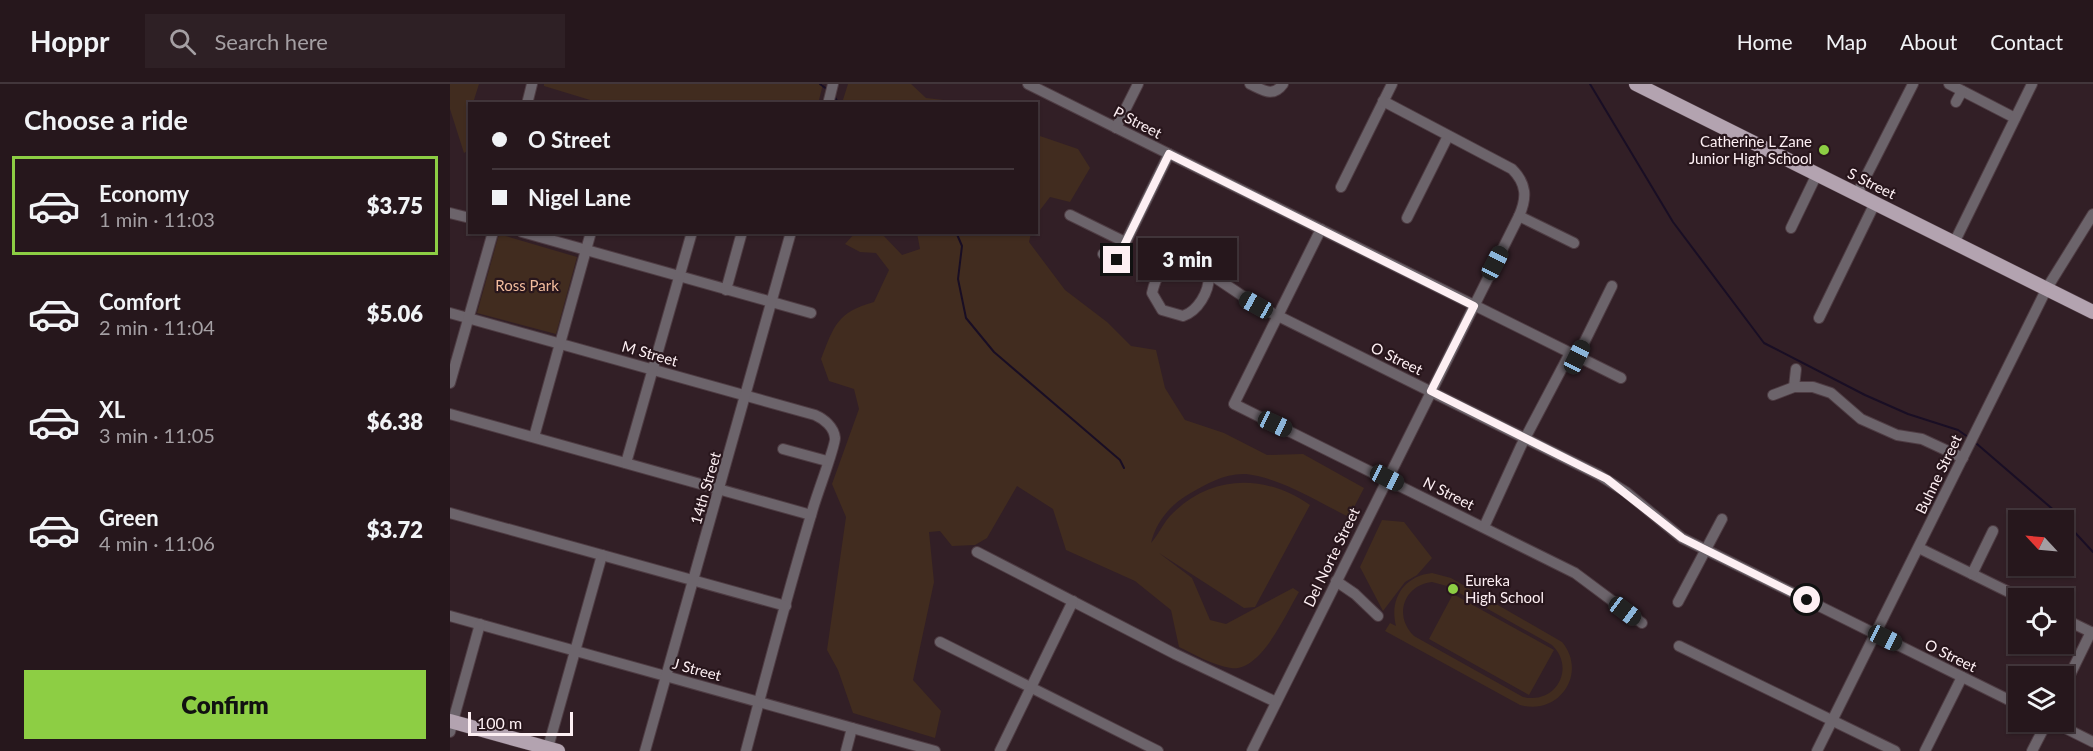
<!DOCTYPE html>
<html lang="en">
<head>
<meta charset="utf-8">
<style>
  body { margin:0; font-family:Lato,sans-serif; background:#2e2025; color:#f1f3f6; height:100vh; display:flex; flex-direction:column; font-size:22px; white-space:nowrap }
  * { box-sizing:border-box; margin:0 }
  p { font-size:20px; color:#a49fa3 }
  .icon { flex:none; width:33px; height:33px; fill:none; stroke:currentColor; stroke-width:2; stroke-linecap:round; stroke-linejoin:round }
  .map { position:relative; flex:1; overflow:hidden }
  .drawer { display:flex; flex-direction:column; background:#26171c; width:450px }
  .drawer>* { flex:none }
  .top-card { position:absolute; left:18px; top:18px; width:570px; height:132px; border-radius:0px; box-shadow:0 2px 4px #0004,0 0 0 2px #42363b; display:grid; align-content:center; height:132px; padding:0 24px; background:#26171c }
  .needle { width:39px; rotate:296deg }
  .controls { position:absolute; left:1558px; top:426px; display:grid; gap:12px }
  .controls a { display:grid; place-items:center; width:66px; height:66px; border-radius:0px; background:#26171c; box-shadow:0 2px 4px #0004,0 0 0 2px #42363b; font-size:30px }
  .scale { position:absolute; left:18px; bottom:15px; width:105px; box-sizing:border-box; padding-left:6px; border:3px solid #fdeff3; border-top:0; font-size:16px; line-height:21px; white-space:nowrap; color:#fdeff3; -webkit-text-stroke:4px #28161c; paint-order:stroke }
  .end { position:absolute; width:27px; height:27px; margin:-14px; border:8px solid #fdeff3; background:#111; box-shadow:0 0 0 3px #111 }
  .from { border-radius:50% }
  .bubble { position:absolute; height:42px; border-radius:0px; background:#26171c; box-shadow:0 2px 4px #0004,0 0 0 2px #42363b; font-size:20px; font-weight:800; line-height:42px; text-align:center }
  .car { position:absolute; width:18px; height:36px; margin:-18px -9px; border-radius:8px; box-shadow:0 0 4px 2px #0007; background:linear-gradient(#222 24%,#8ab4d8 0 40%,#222 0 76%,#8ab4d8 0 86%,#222 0) }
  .top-card b { display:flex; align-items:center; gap:21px; height:57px; font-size:22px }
  .top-card b+b { border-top:2px solid #42363b }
  .top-card i { width:15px; height:15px; background:#f1f3f6 }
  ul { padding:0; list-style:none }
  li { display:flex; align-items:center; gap:18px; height:99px; margin:0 12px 9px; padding:0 12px; border:3px solid transparent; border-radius:0px }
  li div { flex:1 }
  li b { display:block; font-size:22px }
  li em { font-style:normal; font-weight:800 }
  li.current { border-color:#8dce44 }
  li>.icon { width:54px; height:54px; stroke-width:1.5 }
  h2 { padding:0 24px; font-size:27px; line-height:72px }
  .cta { display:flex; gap:12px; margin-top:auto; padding:12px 24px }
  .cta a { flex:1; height:69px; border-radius:0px; background:#8dce44; color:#111; font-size:24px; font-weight:800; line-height:69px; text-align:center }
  header { display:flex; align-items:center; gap:36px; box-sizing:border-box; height:84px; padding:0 30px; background:#26171c; border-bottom:2px solid #42363b }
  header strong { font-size:28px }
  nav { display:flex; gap:33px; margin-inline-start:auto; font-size:21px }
  .search { width:420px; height:54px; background:#2e2025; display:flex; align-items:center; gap:15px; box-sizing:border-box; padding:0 21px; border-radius:0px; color:#a49fa3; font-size:22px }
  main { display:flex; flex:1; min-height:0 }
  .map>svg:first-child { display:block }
</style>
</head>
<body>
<header>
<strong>Hoppr</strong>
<div class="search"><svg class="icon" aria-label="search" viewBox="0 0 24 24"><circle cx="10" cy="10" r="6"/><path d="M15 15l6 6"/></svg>Search here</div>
<nav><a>Home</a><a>Map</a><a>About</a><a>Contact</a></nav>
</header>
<main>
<section class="drawer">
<h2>Choose a ride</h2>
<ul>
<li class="current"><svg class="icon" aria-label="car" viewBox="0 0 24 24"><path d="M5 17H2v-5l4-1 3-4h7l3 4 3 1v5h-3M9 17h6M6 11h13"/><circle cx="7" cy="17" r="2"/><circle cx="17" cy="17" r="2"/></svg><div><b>Economy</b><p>1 min · 11:03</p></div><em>$3.75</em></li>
<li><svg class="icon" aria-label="car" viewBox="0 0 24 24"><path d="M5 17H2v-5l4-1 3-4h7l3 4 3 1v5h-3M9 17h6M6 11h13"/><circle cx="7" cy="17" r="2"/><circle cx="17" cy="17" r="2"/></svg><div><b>Comfort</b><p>2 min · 11:04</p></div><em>$5.06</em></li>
<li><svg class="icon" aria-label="car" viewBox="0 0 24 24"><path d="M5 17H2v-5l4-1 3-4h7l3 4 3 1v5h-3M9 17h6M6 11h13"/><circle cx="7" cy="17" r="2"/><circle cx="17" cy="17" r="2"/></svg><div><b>XL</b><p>3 min · 11:05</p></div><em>$6.38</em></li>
<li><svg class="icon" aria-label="car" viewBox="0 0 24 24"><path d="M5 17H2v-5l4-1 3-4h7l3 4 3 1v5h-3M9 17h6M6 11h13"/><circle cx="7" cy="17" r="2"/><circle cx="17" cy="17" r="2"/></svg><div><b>Green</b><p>4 min · 11:06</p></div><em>$3.72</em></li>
</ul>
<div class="cta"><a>Confirm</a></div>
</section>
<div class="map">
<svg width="1643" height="667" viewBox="0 0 1643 667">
  <rect width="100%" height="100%" fill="#321f26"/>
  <!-- green -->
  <g fill="#412c1f" fill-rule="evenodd">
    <path d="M0,0H29L23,19L20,20L19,66L14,69L0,25Z"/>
    <path d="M94,0H373L368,20L150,19L94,2Z"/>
    <path d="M398,0H461L476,14L520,19H392Z"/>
    <path d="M587,51L628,65L640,84L620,118L600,113L587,130Z"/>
    <path d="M406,148L432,150L452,171L470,165L467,149H581L579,158L615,206L657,238L681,262L706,266L715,304L735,336L774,349L817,371L853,370L914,404L899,433C868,418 831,394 796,390C775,389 756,400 739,410C720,421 706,438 701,459C709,450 714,437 723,429C762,390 816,390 860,421L805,523L794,524L709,469L742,494L760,536L776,540L843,504L849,508C835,531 811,588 781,584C764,582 744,570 729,563L721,526L685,497L616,466L603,425L567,402L537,454L525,461L502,462L490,447L479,448L484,498L463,596L491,627L485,654L403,629L388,586L377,566L396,433L382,400L409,325L404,305L379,297L371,275C384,242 387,228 424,218L439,186L426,169L410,168L395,160Z"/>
    <path d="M49,150L127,173L106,250L27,229Z"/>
    <path d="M932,436L954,438L982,474L967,491L955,498L933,527L910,483Z"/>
    <path d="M982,489L1001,494L1112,558C1138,589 1109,632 1070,621L935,547L940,539L946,542C939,515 954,492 982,489ZM982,498L997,502L1102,561C1126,584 1106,621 1073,613L964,552C943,532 954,501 982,498Z"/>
    <path d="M1003,510L1104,566L1079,611L979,555Z"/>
  </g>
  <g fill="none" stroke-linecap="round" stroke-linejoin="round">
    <!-- stream -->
    <g stroke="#190e24" stroke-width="2">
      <path d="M370,0L378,6"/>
      <path d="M1140,0L1223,138L1314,259L1415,311L1458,330L1508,346L1518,353"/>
      <path d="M384,12L389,20"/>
      <path d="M506,148L512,162L508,195L516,234L544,268L670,376L674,384"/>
      <path d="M1527,360L1606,428L1643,468"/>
    </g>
    <!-- minor casing -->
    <g stroke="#4e3c43" stroke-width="12">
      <g id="minor">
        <path d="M578,0L1171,294"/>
        <path d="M800,0C813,6 823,14 833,0"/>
        <path d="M1499,0L1565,34"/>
        <path d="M1506,18L1512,7"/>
        <path d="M77,20L82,0"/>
        <path d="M378,20L383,0"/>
        <path d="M666,44L688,0"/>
        <path d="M891,103L942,0"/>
        <path d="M1407,110L1463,0"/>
        <path d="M0,129L20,134"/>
        <path d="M620,131L675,158"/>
        <path d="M1069,132L1124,159"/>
        <path d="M957,134L998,52"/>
        <path d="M1341,144L1367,90"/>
        <path d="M871,145L784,320L1125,489L1192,539"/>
        <path d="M72,148L361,229"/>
        <path d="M1504,159L1582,0"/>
        <path d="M653,170L667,176L719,70"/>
        <path d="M726,174L743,176L759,192C759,208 748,227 733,232L712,226L702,209C705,196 712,178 726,174Z"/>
        <path d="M757,188L806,221L1149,391L1176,408L1232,454L1569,621"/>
        <path d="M276,206L292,148"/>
        <path d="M0,229L365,331C374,335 384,343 385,354C386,361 365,415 362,428C338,507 317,587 296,667"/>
        <path d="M1369,234L1425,119"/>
        <path d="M1127,273L1162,202"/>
        <path d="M0,299L43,148"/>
        <path d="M1344,303L1346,285"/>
        <path d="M1323,311L1344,303H1363L1381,309L1411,335L1447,351L1472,355L1513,374"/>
        <path d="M0,330L361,431"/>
        <path d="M84,353L141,148"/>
        <path d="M333,365L377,377"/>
        <path d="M176,379L242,148"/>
        <path d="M0,429L336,522"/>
        <path d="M1034,443L1071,362L1120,269"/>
        <path d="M1469,464L1571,514"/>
        <path d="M527,468L725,570L826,618"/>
        <path d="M1522,490L1543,447"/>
        <path d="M886,497L905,510L928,532"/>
        <path d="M1228,518L1272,435"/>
        <path d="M0,532L485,667"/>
        <path d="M1614,535L1643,549"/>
        <path d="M490,558L708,667"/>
        <path d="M1229,562L1445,667"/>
        <path d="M1614,603L1641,548"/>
        <path d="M1603,638L1643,658"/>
        <path d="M0,648L30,540"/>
        <path d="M97,667L152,471"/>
        <path d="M195,667L341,148"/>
        <path d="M396,667L402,644"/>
        <path d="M550,667L623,517"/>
        <path d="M802,667L1069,132C1077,114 1077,100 1062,85L933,17"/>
        <path d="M1367,667L1597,204L1643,130"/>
        <path d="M1475,667L1512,593"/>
        <path d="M1582,667L1597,638"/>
      </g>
    </g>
    <!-- major casing -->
    <g stroke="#4e3c43" stroke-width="15">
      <g id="major">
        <path d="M1186,0L1643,228"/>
        <path d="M0,637L108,667"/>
      </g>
    </g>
    <!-- minor -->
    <use href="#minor" stroke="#6c646b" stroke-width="10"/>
    <!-- major -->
    <use href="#major" stroke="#b3a3b0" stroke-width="14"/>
  </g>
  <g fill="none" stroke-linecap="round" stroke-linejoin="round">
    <!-- route -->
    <path stroke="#fdeff3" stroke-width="8" d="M667,176L719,70L1024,222L981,307L1157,395L1232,454L1357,516"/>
  </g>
  <!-- markers -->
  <g fill="#8dce44" stroke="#28161c" stroke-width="2">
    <circle cx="1374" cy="66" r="6"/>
    <circle cx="1003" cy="505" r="6"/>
  </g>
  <g text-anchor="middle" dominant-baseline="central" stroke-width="4.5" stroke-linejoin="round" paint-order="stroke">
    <!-- street labels -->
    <g font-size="15" fill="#fdeff3" stroke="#28161c">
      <text transform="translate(688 38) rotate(27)">P Street</text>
      <text transform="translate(1422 99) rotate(26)">S Street</text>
      <text transform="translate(200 269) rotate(16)">M Street</text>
      <text transform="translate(947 274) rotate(26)">O Street</text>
      <text transform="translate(1488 390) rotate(-64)">Buhne Street</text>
      <text transform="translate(255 404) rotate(-74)">14th Street</text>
      <text transform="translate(999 409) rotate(27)">N Street</text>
      <text transform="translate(881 473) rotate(-64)">Del Norte Street</text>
      <text transform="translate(1501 571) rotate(26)">O Street</text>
      <text transform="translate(247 585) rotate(15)">J Street</text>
    </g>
    <!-- poi labels -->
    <g font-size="15" fill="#fdeff3" stroke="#28161c" text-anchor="end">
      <text x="1362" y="57">Catherine L Zane<tspan x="1362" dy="17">Junior High School</tspan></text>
      <text x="1015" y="496" text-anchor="start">Eureka<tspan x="1015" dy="17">High School</tspan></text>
    </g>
    <!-- park labels -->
    <g font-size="15" fill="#f2bc9d" stroke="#28161c">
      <text x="77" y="201">Ross Park</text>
    </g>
  </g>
</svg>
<div class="controls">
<a><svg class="needle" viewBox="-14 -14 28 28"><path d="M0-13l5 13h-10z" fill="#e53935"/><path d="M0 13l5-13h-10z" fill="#a49fa3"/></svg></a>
<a><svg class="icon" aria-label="locate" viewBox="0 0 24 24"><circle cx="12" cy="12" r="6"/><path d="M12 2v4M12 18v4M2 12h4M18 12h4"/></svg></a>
<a><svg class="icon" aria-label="layers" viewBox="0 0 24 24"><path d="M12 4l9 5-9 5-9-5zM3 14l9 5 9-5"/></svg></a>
</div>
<div class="scale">100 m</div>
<i class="end from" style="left:1357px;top:516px"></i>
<i class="end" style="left:667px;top:176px"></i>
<div class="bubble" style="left:688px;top:154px;width:99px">3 min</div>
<i class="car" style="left:1045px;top:179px;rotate:27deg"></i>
<i class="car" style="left:806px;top:221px;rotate:299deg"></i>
<i class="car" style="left:1127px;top:273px;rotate:26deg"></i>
<i class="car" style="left:825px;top:340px;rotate:115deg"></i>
<i class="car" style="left:937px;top:394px;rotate:117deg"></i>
<i class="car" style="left:1175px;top:527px;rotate:127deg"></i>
<i class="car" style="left:1435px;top:554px;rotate:116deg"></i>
<div class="top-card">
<b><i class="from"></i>O Street</b>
<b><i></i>Nigel Lane</b>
</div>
</div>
</main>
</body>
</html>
